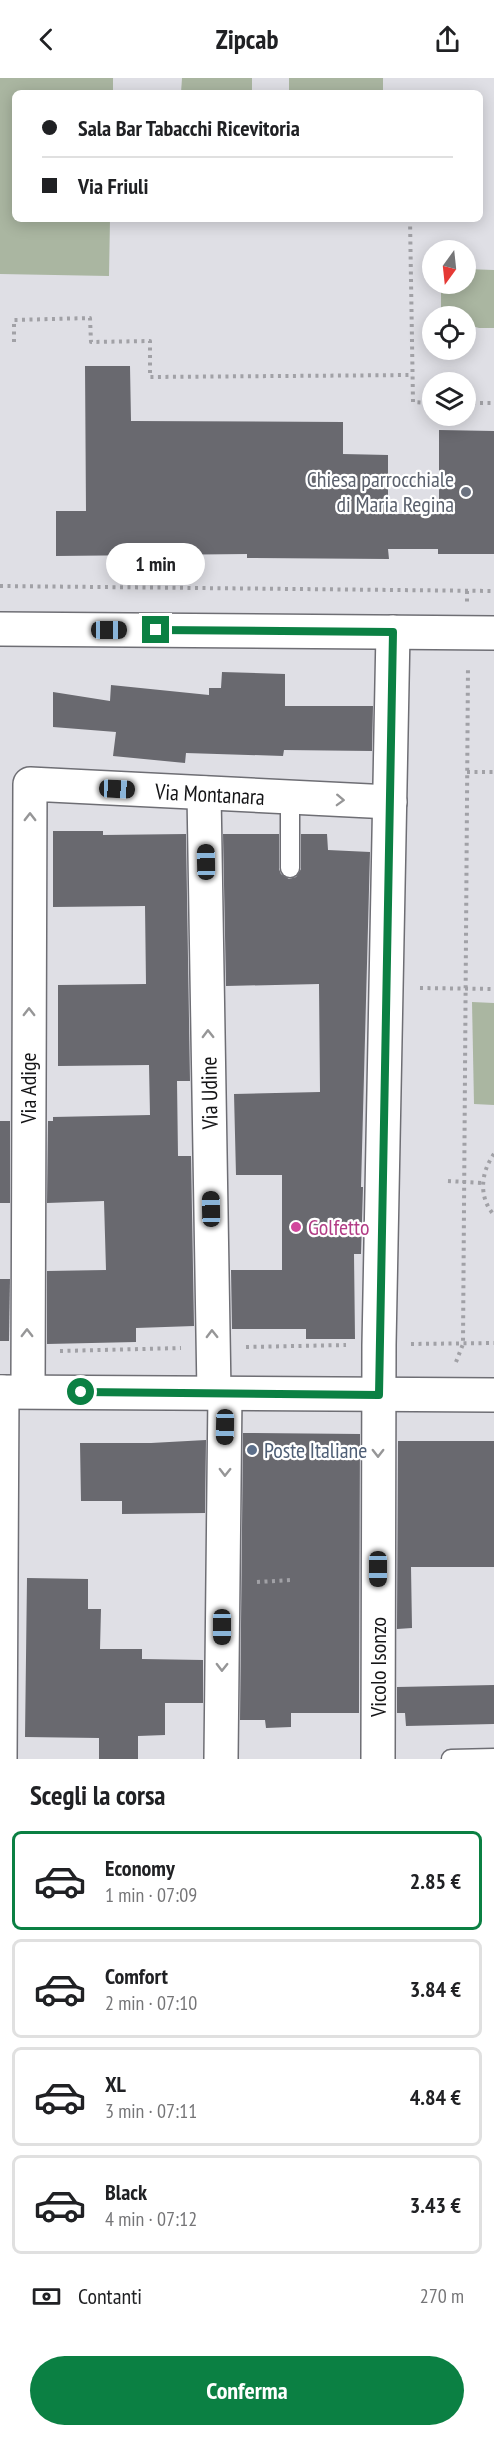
<!DOCTYPE html>
<html lang="it">
<head>
<meta charset="utf-8">
<style>
  body { margin:0; font-family:"PT Sans Narrow",sans-serif; background:#f6f6f6; color:#202124; height:100vh; display:flex; flex-direction:column; font-size:22px; white-space:nowrap }
  * { box-sizing:border-box; margin:0 }
  p { font-size:20px; color:#757577 }
  .icon { flex:none; width:33px; height:33px; fill:none; stroke:currentColor; stroke-width:2; stroke-linecap:round; stroke-linejoin:round }
  .map { position:relative; height:1681px; overflow:hidden }
  .details { display:flex; flex-direction:column; background:#fff; flex:1 }
  .details>* { flex:none }
  .top-card { position:absolute; left:12px; top:12px; width:471px; height:132px; border-radius:9px; box-shadow:0 3px 15px #0003; display:grid; align-content:center; height:132px; padding:0 30px; background:#fff }
  .needle { width:39px; rotate:195deg }
  .fabs { position:absolute; left:422px; top:162px; display:grid; gap:12px }
  .fabs a { display:grid; place-items:center; width:54px; height:54px; border-radius:50%; background:#fff; box-shadow:0 3px 15px #0003; font-size:30px }
  .end { position:absolute; width:27px; height:27px; margin:-14px; border:8px solid #0b8043; background:#fff; box-shadow:0 0 0 3px #fff }
  .from { border-radius:50% }
  .bubble { position:absolute; height:42px; border-radius:21px; background:#fff; box-shadow:0 3px 15px #0003; font-size:20px; font-weight:700; line-height:42px; text-align:center }
  .car { position:absolute; width:18px; height:36px; margin:-18px -9px; border-radius:8px; box-shadow:0 0 4px 2px #0007; background:linear-gradient(#222 24%,#8ab4d8 0 40%,#222 0 76%,#8ab4d8 0 86%,#222 0) }
  .top-card b { display:flex; align-items:center; gap:21px; height:57px; font-size:22px }
  .top-card b+b { border-top:2px solid #e0e0e0 }
  .top-card i { width:15px; height:15px; background:#202124 }
  ul { padding:0; list-style:none }
  li { display:flex; align-items:center; gap:18px; height:99px; margin:0 12px 9px; padding:0 18px; border:3px solid #e0e0e0; border-radius:9px }
  li div { flex:1 }
  li b { display:block; font-size:22px }
  li em { font-style:normal; font-weight:700 }
  li.current { border-color:#0b8043 }
  li>.icon { width:54px; height:54px; stroke-width:1.5 }
  h2 { padding:0 30px; font-size:27px; line-height:72px }
  .pay { display:flex; align-items:center; gap:15px; height:66px; padding:0 30px; font-size:22px }
  .pay p { margin-inline-start:auto }
  .button { display:flex; gap:12px; margin-top:auto; padding:12px 30px }
  .button a { flex:1; height:69px; border-radius:36px; background:#0b8043; color:#fff; font-size:24px; font-weight:700; line-height:69px; text-align:center }
  header { display:flex; justify-content:space-between; align-items:center; height:78px; padding:0 30px; background:#fff; font-size:27px; font-weight:700 }
  .map>svg:first-child { display:block }
</style>
</head>
<body>
<header><svg class="icon" aria-label="back" viewBox="0 0 24 24"><path d="M15 5l-7 7 7 7"/></svg>Zipcab<svg class="icon" aria-label="share" viewBox="0 0 24 24"><path d="M12 15V3M7 8l5-5 5 5M5 13v7h14v-7"/></svg></header>
<div class="map">
<svg width="494" height="1681" viewBox="0 0 494 1681">
  <rect width="100%" height="100%" fill="#dfdfe5"/>
  <!-- green -->
  <g fill="#aab6a1">
    <path d="M0,0H113V15H15V141H110L109,198L0,196Z"/>
    <path d="M182,0H252V15H181Z"/>
    <rect x="289" y="0" width="94" height="15"/>
    <path d="M465,191L494,192V250H479L465,246V238H457L451,232H441V206H465Z"/>
    <path d="M472,924L494,925V1027L474,1026Z"/>
  </g>
  <!-- building -->
  <g fill="#69696f">
    <path d="M85,288H130L131,343L343,344V376L388,377V436H439V352L494,353V476H438V471H388L389,481L247,480V476L56,478V433H86Z"/>
    <path d="M222,594L285,596V628H373L372,673L284,672L283,678L186,675L185,685L113,678L116,654L53,649V614L110,623L111,607L209,617V610H221Z"/>
    <path d="M53,753H103V757L186,756L190,1003H177L178,1078H191L194,1248L136,1250V1264L47,1266V1193L106,1192L104,1123L47,1125L48,1043H53V1039L150,1037L149,987L58,988V907L146,906L145,828L53,829Z"/>
    <path d="M223,756H279V791L281,796L289,801L296,799L301,791V756H327L328,772L370,774L361,1109H363L361,1176H354L355,1261H306V1251H232L231,1192H282V1097H236L234,1016L320,1014L319,906L226,908Z"/>
    <rect x="0" y="1043" width="10" height="82"/>
    <path d="M0,1201H10L9,1263H0Z"/>
    <path d="M243,1355L360,1356L359,1635H291V1649L266,1650L265,1642H240Z"/>
    <path d="M206,1362L205,1435L122,1436V1423H81L80,1365H151Z"/>
    <path d="M398,1363H494V1489H411L412,1550L397,1551Z"/>
    <path d="M27,1500L88,1501V1531H101L100,1571H142V1581L203,1582V1625H165V1657L138,1658V1681H99V1660L25,1659Z"/>
    <path d="M494,1607V1646L406,1648L405,1635H397V1609Z"/>
  </g>
  <g fill="none" stroke-linecap="round" stroke-linejoin="round">
    <!-- service casing -->
    <g stroke="#6e6e74" stroke-width="21">
      <g id="service">
        <path d="M290,721V790"/>
        <path d="M451,1681L494,1680"/>
      </g>
    </g>
    <!-- minor casing -->
    <g stroke="#6e6e74" stroke-width="36">
      <g id="minor">
        <path d="M0,551L494,555"/>
        <path d="M204,715L214,1315"/>
        <path d="M28,1313L30,706L390,724"/>
        <path d="M0,1681L2,1314"/>
        <path d="M221,1681L225,1315"/>
        <path d="M378,1681L379,1267L393,554"/>
      </g>
    </g>
    <!-- tertiary casing -->
    <g stroke="#6e6e74" stroke-width="36">
      <path id="tertiary" d="M0,1314L494,1317"/>
    </g>
    <!-- path -->
    <g stroke="#a1a1a6" stroke-width="4" stroke-dasharray="3 4.5" stroke-linecap="butt">
      <path d="M410,141L413,324L432,325"/>
      <path d="M14,264V242L90,240L91,264L150,263V299L413,297"/>
      <path d="M465,325H494"/>
      <path d="M0,508L494,513"/>
      <path d="M467,513V524"/>
      <path d="M467,694H494"/>
      <path d="M420,910L494,911"/>
      <path d="M494,1076C481,1094 478,1119 494,1137"/>
      <path d="M448,1103L482,1105"/>
      <path d="M411,1266L494,1265"/>
      <path d="M246,1269L346,1267"/>
      <path d="M60,1273L181,1270"/>
      <path d="M456,1284L463,1266L468,588"/>
      <path d="M257,1504L292,1502"/>
    </g>
    <!-- service -->
    <use href="#service" stroke="#fff" stroke-width="18"/>
    <!-- minor -->
    <use href="#minor" stroke="#fff" stroke-width="33"/>
    <!-- tertiary -->
    <use href="#tertiary" stroke="#fff" stroke-width="33"/>
  </g>
  <!-- one-way arrows -->
  <defs><path id="oneway-chevron" d="M-2-3.5L2.5 0L-2 3.5" fill="none" stroke-width="1.6" stroke-linecap="round" stroke-linejoin="round" transform="scale(1.5)"/></defs>
  <g stroke="#969697">
    <use href="#oneway-chevron" transform="translate(340 722) rotate(2)"/>
    <use href="#oneway-chevron" transform="translate(30 739) rotate(-90)"/>
    <use href="#oneway-chevron" transform="translate(29 934) rotate(-90)"/>
    <use href="#oneway-chevron" transform="translate(208 956) rotate(-91)"/>
    <use href="#oneway-chevron" transform="translate(27 1255) rotate(-90)"/>
    <use href="#oneway-chevron" transform="translate(212 1256) rotate(-91)"/>
    <use href="#oneway-chevron" transform="translate(378 1375) rotate(90)"/>
    <use href="#oneway-chevron" transform="translate(225 1394) rotate(91)"/>
    <use href="#oneway-chevron" transform="translate(222 1589) rotate(91)"/>
  </g>
  <g fill="none" stroke-linecap="round" stroke-linejoin="round">
    <!-- route -->
    <path stroke="#0b8043" stroke-width="8" d="M81,1314L379,1317L393,554L156,552"/>
  </g>
  <!-- markers -->
  <circle fill="#6b7280" stroke="#fff" stroke-width="2" cx="466" cy="414" r="6"/>
  <circle fill="#d1479c" stroke="#fff" stroke-width="2" cx="296" cy="1149" r="6"/>
  <circle fill="#5c6f8a" stroke="#fff" stroke-width="2" cx="252" cy="1372" r="6"/>
  <g text-anchor="middle" dominant-baseline="central" stroke-width="4.5" stroke-linejoin="round" paint-order="stroke">
    <!-- worship labels -->
    <g font-size="22" fill="#5b616d" stroke="#fff" text-anchor="end">
      <text x="454" y="401">Chiesa parrocchiale<tspan x="454" dy="25">di Maria Regina</tspan></text>
    </g>
    <!-- street labels -->
    <g font-size="22" fill="#151517" stroke="#fff">
      <text transform="translate(210 716) rotate(3)">Via Montanara</text>
      <text transform="translate(28 1010) rotate(-90)">Via Adige</text>
      <text transform="translate(209 1015) rotate(-91)">Via Udine</text>
      <text transform="translate(378 1589) rotate(-90)">Vicolo Isonzo</text>
    </g>
    <!-- hotel labels -->
    <g font-size="22" fill="#b23c85" stroke="#fff" text-anchor="start">
      <text x="308" y="1149">Golfetto</text>
    </g>
    <!-- service labels -->
    <g font-size="22" fill="#4e5e75" stroke="#fff" text-anchor="start">
      <text x="264" y="1372">Poste Italiane</text>
    </g>
  </g>
</svg>
<div class="fabs">
<a><svg class="needle" viewBox="-14 -14 28 28"><path d="M0-13l5 13h-10z" fill="#e53935"/><path d="M0 13l5-13h-10z" fill="#757577"/></svg></a>
<a><svg class="icon" aria-label="locate" viewBox="0 0 24 24"><circle cx="12" cy="12" r="6"/><path d="M12 2v4M12 18v4M2 12h4M18 12h4"/></svg></a>
<a><svg class="icon" aria-label="layers" viewBox="0 0 24 24"><path d="M12 4l9 5-9 5-9-5zM3 14l9 5 9-5"/></svg></a>
</div>
<i class="end from" style="left:81px;top:1314px"></i>
<i class="end" style="left:156px;top:552px"></i>
<div class="bubble" style="left:106px;top:465px;width:99px">1 min</div>
<i class="car" style="left:109px;top:552px;rotate:90deg"></i>
<i class="car" style="left:117px;top:711px;rotate:93deg"></i>
<i class="car" style="left:206px;top:784px;rotate:359deg"></i>
<i class="car" style="left:211px;top:1131px;rotate:359deg"></i>
<i class="car" style="left:225px;top:1349px;rotate:181deg"></i>
<i class="car" style="left:378px;top:1491px;rotate:180deg"></i>
<i class="car" style="left:222px;top:1549px;rotate:180deg"></i>
<div class="top-card">
<b><i class="from"></i>Sala Bar Tabacchi Ricevitoria</b>
<b><i></i>Via Friuli</b>
</div>
</div>
<section class="details">
<h2>Scegli la corsa</h2>
<ul>
<li class="current"><svg class="icon" aria-label="car" viewBox="0 0 24 24"><path d="M5 17H2v-5l4-1 3-4h7l3 4 3 1v5h-3M9 17h6M6 11h13"/><circle cx="7" cy="17" r="2"/><circle cx="17" cy="17" r="2"/></svg><div><b>Economy</b><p>1 min · 07:09</p></div><em>2.85 €</em></li>
<li><svg class="icon" aria-label="car" viewBox="0 0 24 24"><path d="M5 17H2v-5l4-1 3-4h7l3 4 3 1v5h-3M9 17h6M6 11h13"/><circle cx="7" cy="17" r="2"/><circle cx="17" cy="17" r="2"/></svg><div><b>Comfort</b><p>2 min · 07:10</p></div><em>3.84 €</em></li>
<li><svg class="icon" aria-label="car" viewBox="0 0 24 24"><path d="M5 17H2v-5l4-1 3-4h7l3 4 3 1v5h-3M9 17h6M6 11h13"/><circle cx="7" cy="17" r="2"/><circle cx="17" cy="17" r="2"/></svg><div><b>XL</b><p>3 min · 07:11</p></div><em>4.84 €</em></li>
<li><svg class="icon" aria-label="car" viewBox="0 0 24 24"><path d="M5 17H2v-5l4-1 3-4h7l3 4 3 1v5h-3M9 17h6M6 11h13"/><circle cx="7" cy="17" r="2"/><circle cx="17" cy="17" r="2"/></svg><div><b>Black</b><p>4 min · 07:12</p></div><em>3.43 €</em></li>
</ul>
<div class="pay"><svg class="icon" aria-label="cash" viewBox="0 0 24 24"><path d="M3 7h18v10H3z"/><circle cx="12" cy="12" r="2"/></svg>Contanti<p>270 m</p></div>
<div class="button"><a>Conferma</a></div>
</section>
</body>
</html>
